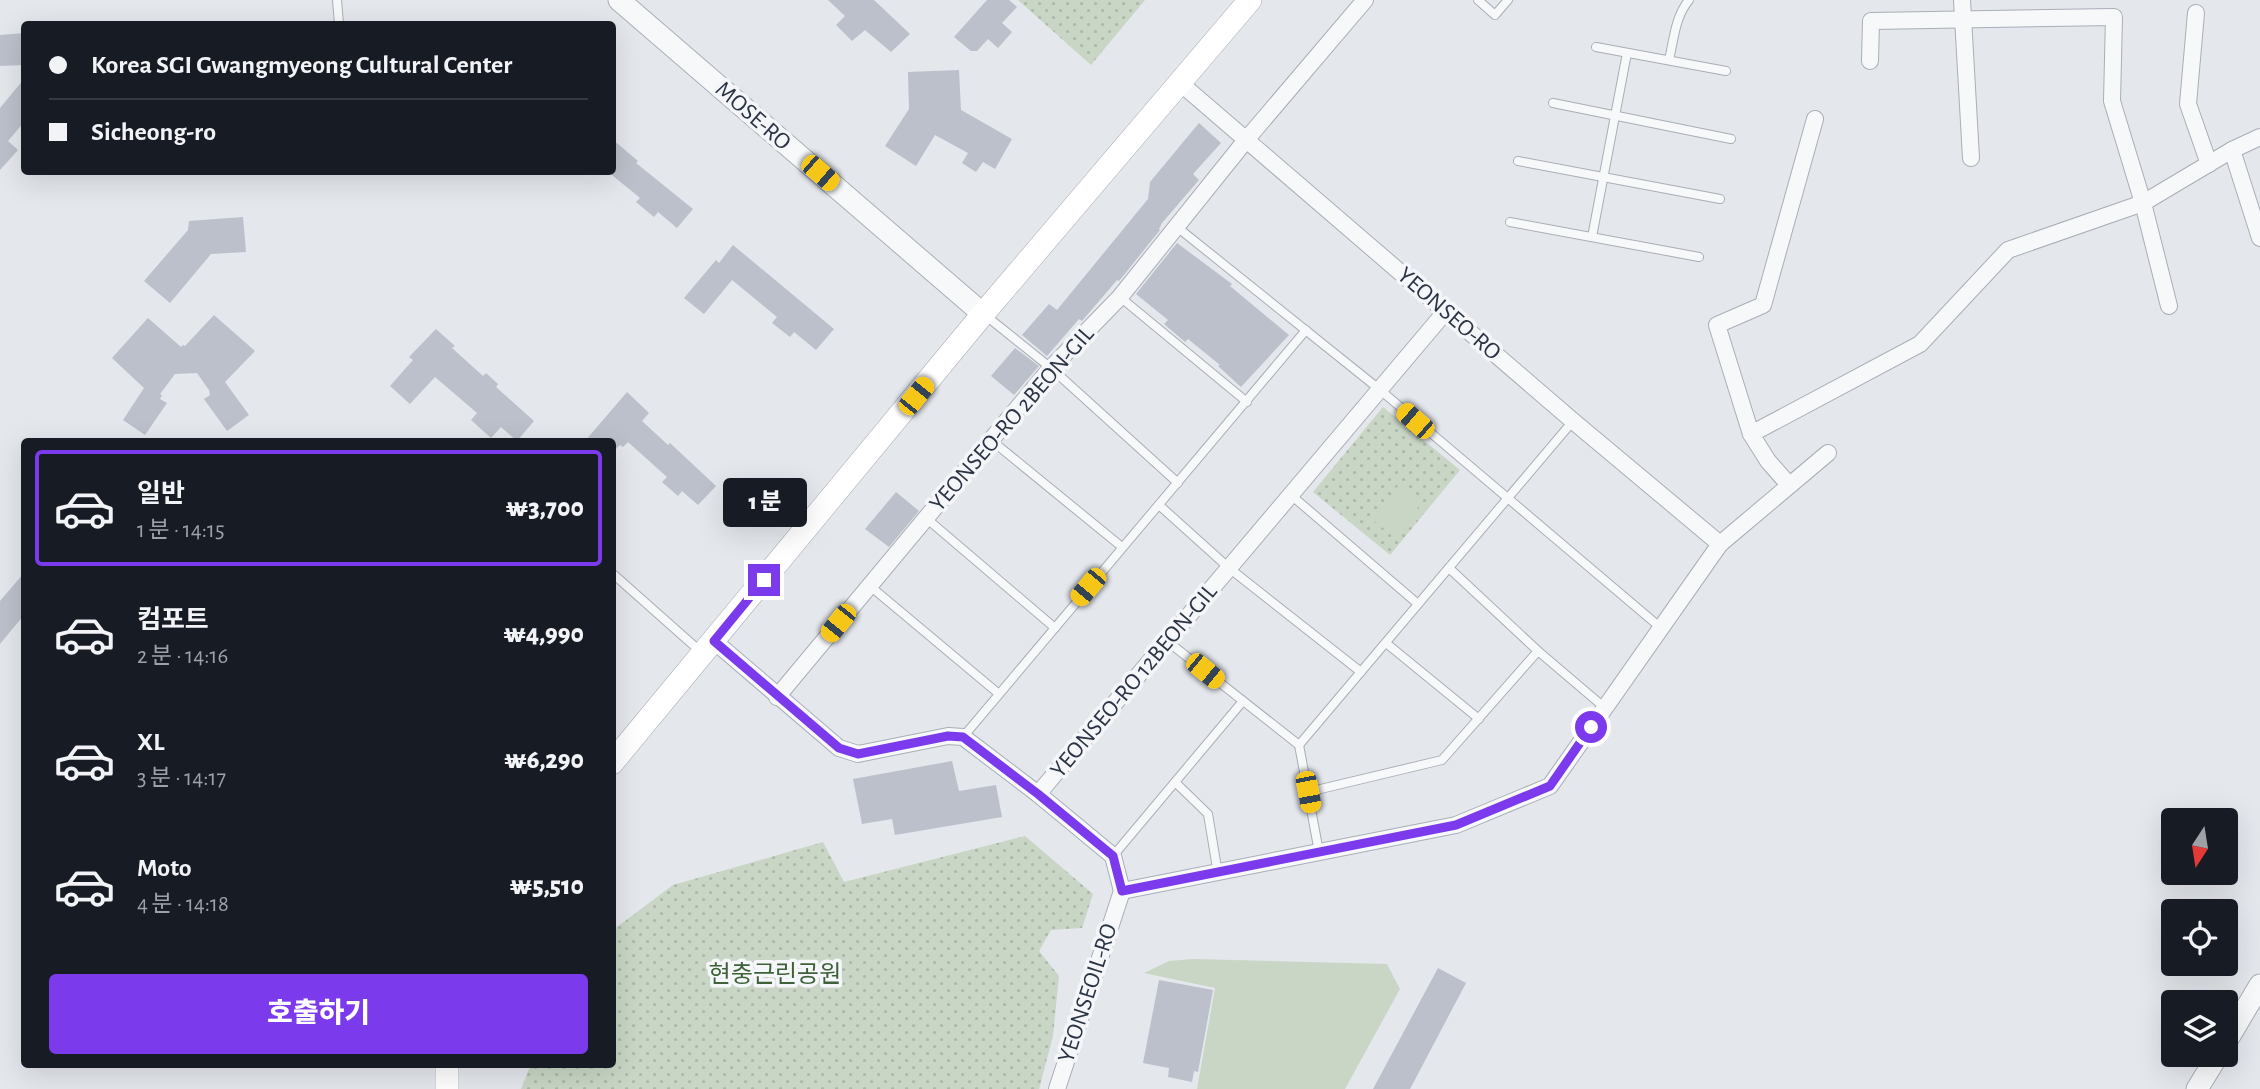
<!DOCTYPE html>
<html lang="ko">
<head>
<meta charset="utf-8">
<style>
  body { margin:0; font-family:"Alegreya Sans","Noto Sans KR",sans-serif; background:#20242c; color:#f1f3f6; height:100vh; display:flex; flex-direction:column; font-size:26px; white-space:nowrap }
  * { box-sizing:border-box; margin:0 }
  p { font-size:23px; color:#9ea1a6 }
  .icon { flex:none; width:38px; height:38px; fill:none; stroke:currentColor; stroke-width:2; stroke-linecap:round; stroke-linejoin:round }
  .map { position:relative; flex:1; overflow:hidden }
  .details { position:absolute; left:21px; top:438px; width:595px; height:630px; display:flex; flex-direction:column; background:#171b24; border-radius:7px; box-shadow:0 7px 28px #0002 }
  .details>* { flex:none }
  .top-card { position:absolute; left:21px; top:21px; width:595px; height:154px; border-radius:7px; box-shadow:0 7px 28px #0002; display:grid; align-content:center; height:154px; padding:0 28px; background:#171b24 }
  .needle { width:46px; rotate:192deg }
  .fabs { position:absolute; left:2161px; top:808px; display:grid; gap:14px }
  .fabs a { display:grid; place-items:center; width:77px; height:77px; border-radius:7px; background:#171b24; box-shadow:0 7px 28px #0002; font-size:35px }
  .end { position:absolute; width:32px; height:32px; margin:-16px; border:9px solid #7c3aed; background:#fff; box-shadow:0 0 0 4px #fff }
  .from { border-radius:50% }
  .bubble { position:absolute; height:49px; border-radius:7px; background:#171b24; box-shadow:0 7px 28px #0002; font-size:23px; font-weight:800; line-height:49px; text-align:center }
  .car { position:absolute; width:21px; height:42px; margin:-21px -10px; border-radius:9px; box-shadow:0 0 5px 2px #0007; background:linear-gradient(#f5c518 24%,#345 0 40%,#f5c518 0 76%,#345 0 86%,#f5c518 0) }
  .top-card b { display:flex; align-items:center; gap:24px; height:66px; font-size:26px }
  .top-card b+b { border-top:2px solid #363941 }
  .top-card i { width:18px; height:18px; background:#f1f3f6 }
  ul { padding:12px 0 0; list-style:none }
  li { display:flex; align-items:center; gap:21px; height:116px; margin:0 14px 10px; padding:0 14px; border:4px solid transparent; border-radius:7px }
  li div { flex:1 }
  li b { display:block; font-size:26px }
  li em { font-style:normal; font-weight:800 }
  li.active { border-color:#7c3aed }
  li>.icon { width:63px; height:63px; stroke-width:1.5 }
  .primary-button { display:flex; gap:14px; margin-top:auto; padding:14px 28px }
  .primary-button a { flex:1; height:80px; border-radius:7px; background:#7c3aed; color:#fff; font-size:28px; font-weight:800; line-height:80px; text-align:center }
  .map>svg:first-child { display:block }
</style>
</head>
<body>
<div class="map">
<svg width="2260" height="1089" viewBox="0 0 2260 1089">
  <defs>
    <pattern id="grass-dots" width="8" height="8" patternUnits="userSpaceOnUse" patternTransform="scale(1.75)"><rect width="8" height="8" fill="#c9d6c5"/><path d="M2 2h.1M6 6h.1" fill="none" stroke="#adb8ab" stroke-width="1.8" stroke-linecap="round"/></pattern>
  </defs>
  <rect width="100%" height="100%" fill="#e4e7ec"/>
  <!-- grass -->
  <g fill="url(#grass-dots)">
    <path d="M1018,0H1145L1091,65Z"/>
    <path d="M1383,407L1460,470L1390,555L1313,492Z"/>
    <path d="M1025,836L1093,894L1082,928L1051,930L1039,951L1059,976L1053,1036L1039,1089H521L531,1064H612L613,930L673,885L823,842L844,882Z"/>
  </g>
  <!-- pitch -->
  <g fill="#c9d6c5">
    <path d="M1400,483L1423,501L1395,537L1372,520Z"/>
    <path d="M1193,959L1387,964L1400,989L1345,1089H1197L1215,988L1144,973L1169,961Z"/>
  </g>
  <!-- building -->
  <g fill="#bbc0ca">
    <path d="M828,0H874L910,34L891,52L865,30L852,41L836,25L845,16Z"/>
    <path d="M987,0H1009L1017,7L1002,23L1012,32L998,48L988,39L977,51H971L954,37Z"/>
    <path d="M24,33V65L0,66V35Z"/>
    <path d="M959,70L961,110L1012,139L995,169L983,162L976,172L962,163L968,153L935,135L916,166L885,146L909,109L908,72Z"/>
    <path d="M24,79V122L8,141L18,150L0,170V108Z"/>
    <path d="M1199,123L1221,143L1193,174L1199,180L1162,223L1159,229L1160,230L1119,281L1117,280L1082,321L1079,319L1047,356L1022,335L1049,304L1057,310L1148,199L1150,182Z"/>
    <path d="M612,139L638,161L636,163L693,209L677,228L658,212L654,217L636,202L640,198L612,175Z"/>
    <path d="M243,217L246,252L211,254L170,303L144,281L188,230L189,221Z"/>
    <path d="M1177,243L1232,284L1230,286L1289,335L1241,387L1218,366L1220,365L1188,339L1185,342L1164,324L1168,320L1136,294Z"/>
    <path d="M733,245L834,329L816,350L794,332L790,337L772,323L777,317L732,280L704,314L684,298L716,260L719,263Z"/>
    <path d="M214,315L255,351L225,382L249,415L227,431L204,399L210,395L209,390L197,373L175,374L160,394L162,395L160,399L167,403L145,435L123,420L144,388L112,358L148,318L181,347L183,345L185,346Z"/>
    <path d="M436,329L455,346L452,348L483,376L486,373L498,384L496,387L534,421L517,441L501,427L491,438L471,420L477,413L435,377L410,404L390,386L413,360L409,357Z"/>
    <path d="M1015,348L1039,366L1014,395L991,376Z"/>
    <path d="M627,392L649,413L642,421L668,445L670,443L716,486L698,505L682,491L678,496L662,482L667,477L628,442L623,447L620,445L612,453V441H585Z"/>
    <path d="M896,492L919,511L889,547L865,529Z"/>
    <path d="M24,573V615L0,644V601Z"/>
    <path d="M952,761L959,791L996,785L1002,817L895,835L892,819L862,824L853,779Z"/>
    <path d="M1438,968L1466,983L1410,1089H1373Z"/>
    <path d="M1159,980L1213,990L1198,1072L1194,1071L1192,1082L1168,1077L1169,1068L1143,1063Z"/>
  </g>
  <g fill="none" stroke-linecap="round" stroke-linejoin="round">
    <!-- service casing -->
    <g stroke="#a9aeb7" stroke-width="10">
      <g id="service">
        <path d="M337,0L339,24"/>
        <path d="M1478,0L1495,15L1508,0"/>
        <path d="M1596,47L1726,71"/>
        <path d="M1669,60C1674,39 1675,17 1689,0"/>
        <path d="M1553,103L1731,139"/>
        <path d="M1518,161L1720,199"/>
        <path d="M1510,222L1699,257"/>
        <path d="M1177,227L1379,389L1661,628"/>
        <path d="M1592,237L1627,53"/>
        <path d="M1120,297L1247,402"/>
        <path d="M985,315L1051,368L1178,483"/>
        <path d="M991,440L1122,547"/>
        <path d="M1291,495L1418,604"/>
        <path d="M1159,505L1229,568L1361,672"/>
        <path d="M926,518L1055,628"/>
        <path d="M1449,568L1538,651L1605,708"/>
        <path d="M612,573L701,652"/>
        <path d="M870,586L999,694"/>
        <path d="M1167,641L1299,745L1319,852"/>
        <path d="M1386,643L1479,719"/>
        <path d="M963,737L1306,330"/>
        <path d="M1299,745L1573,421"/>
        <path d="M1175,782L1208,814L1218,874"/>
        <path d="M1308,792L1442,760L1538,651"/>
        <path d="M1113,856L1243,701"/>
      </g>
    </g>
    <!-- minor casing -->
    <g stroke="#a9aeb7" stroke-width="18">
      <g id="minor">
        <path d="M1962,0L1971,158"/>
        <path d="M2196,13L2188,104L2209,164"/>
        <path d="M1870,61L1871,21L2114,17L2112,101L2143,203L2169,306"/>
        <path d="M1179,82L1573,421L1720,544"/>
        <path d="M2232,150L2260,238"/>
        <path d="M1751,434L1920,344L2008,250L2143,203L2232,150L2260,137"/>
        <path d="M1789,485L1768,461L1751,434L1717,325L1763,305L1815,119"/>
        <path d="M714,641L839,748L858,754L948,736L963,737L1038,794L1113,856L1122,891L1057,1089"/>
        <path d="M777,697L1051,368L1120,297L1246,140L1365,0"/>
        <path d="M1038,794L1446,311"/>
        <path d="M1122,891L1456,825L1550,786L1720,544L1828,453"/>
      </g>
    </g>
    <!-- tertiary casing -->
    <g stroke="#a9aeb7" stroke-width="23">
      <g id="tertiary">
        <path d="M619,0L983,314"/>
        <path d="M2226,1042L2260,985"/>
        <path d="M2197,1089L2218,1055"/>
      </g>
    </g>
    <!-- secondary casing -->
    <g stroke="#a9aeb7" stroke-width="24">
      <g id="secondary">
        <path d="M612,763L983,314L1250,0"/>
        <path d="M447,1089V1064"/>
      </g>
    </g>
    <!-- service -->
    <use href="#service" stroke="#f7f8fa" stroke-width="8"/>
    <!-- minor -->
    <use href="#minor" stroke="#f7f8fa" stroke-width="16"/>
    <!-- tertiary -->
    <use href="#tertiary" stroke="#f7f8fa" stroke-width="21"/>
    <!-- secondary -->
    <use href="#secondary" stroke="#fff" stroke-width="23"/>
  </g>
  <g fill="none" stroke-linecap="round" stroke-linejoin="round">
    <!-- route -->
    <path stroke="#7c3aed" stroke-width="9" d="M764,580L714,641L839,748L858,754L948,736L963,737L1038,794L1113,856L1122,891L1456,825L1550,786L1591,727"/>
  </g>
  <g text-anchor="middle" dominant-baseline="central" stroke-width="7" stroke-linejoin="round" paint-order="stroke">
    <!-- street labels -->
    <g font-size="24" fill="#2b3445" stroke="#f4f6f9">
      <text transform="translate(753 116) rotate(41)">MOSE-RO</text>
      <text transform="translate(1449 314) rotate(41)">YEONSEO-RO</text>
      <text transform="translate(1012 419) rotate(-49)">YEONSEO-RO 2BEON-GIL</text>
      <text transform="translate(1134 681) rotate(-50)">YEONSEO-RO 12BEON-GIL</text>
      <text transform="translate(1088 993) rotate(-72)">YEONSEOIL-RO</text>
    </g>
    <!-- park labels -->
    <g font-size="24" fill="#3f6138" stroke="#f4f6f9">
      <text x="775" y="975">현충근린공원</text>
    </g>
  </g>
</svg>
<div class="fabs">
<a><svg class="needle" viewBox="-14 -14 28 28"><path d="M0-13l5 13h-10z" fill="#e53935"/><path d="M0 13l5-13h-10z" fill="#9ea1a6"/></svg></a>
<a><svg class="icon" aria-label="locate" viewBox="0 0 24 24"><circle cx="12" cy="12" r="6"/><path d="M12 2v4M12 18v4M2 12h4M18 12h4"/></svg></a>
<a><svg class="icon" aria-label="layers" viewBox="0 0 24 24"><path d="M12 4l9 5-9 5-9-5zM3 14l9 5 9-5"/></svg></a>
</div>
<i class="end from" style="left:1591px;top:727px"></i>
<i class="end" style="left:764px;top:580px"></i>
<div class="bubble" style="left:723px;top:478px;width:84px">1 분</div>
<i class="car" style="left:820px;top:173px;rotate:131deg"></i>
<i class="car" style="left:916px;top:396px;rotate:39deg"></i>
<i class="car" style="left:1415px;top:421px;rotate:311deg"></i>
<i class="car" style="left:1088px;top:587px;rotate:220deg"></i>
<i class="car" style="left:838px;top:623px;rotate:219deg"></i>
<i class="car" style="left:1205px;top:671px;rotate:129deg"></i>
<i class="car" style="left:1308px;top:792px;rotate:169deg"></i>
<div class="top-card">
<b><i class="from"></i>Korea SGI Gwangmyeong Cultural Center</b>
<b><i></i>Sicheong-ro</b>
</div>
<section class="details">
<ul>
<li class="active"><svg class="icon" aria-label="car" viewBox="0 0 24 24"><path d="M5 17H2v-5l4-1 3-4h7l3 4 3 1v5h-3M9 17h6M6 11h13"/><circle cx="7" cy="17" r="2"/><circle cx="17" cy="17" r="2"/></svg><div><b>일반</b><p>1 분 · 14:15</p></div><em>₩3,700</em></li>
<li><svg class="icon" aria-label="car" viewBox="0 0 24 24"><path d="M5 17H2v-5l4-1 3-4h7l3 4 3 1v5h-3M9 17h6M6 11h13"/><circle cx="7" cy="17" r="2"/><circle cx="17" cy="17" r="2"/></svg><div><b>컴포트</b><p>2 분 · 14:16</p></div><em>₩4,990</em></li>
<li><svg class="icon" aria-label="car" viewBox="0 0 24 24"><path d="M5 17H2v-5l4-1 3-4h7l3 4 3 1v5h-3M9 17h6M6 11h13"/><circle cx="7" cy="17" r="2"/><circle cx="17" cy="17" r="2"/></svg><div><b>XL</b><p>3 분 · 14:17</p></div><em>₩6,290</em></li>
<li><svg class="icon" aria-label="car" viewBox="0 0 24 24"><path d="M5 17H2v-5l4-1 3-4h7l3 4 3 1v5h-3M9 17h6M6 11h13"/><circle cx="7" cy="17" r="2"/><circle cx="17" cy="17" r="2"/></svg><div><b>Moto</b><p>4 분 · 14:18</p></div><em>₩5,510</em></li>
</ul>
<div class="primary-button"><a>호출하기</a></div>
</section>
</div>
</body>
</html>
